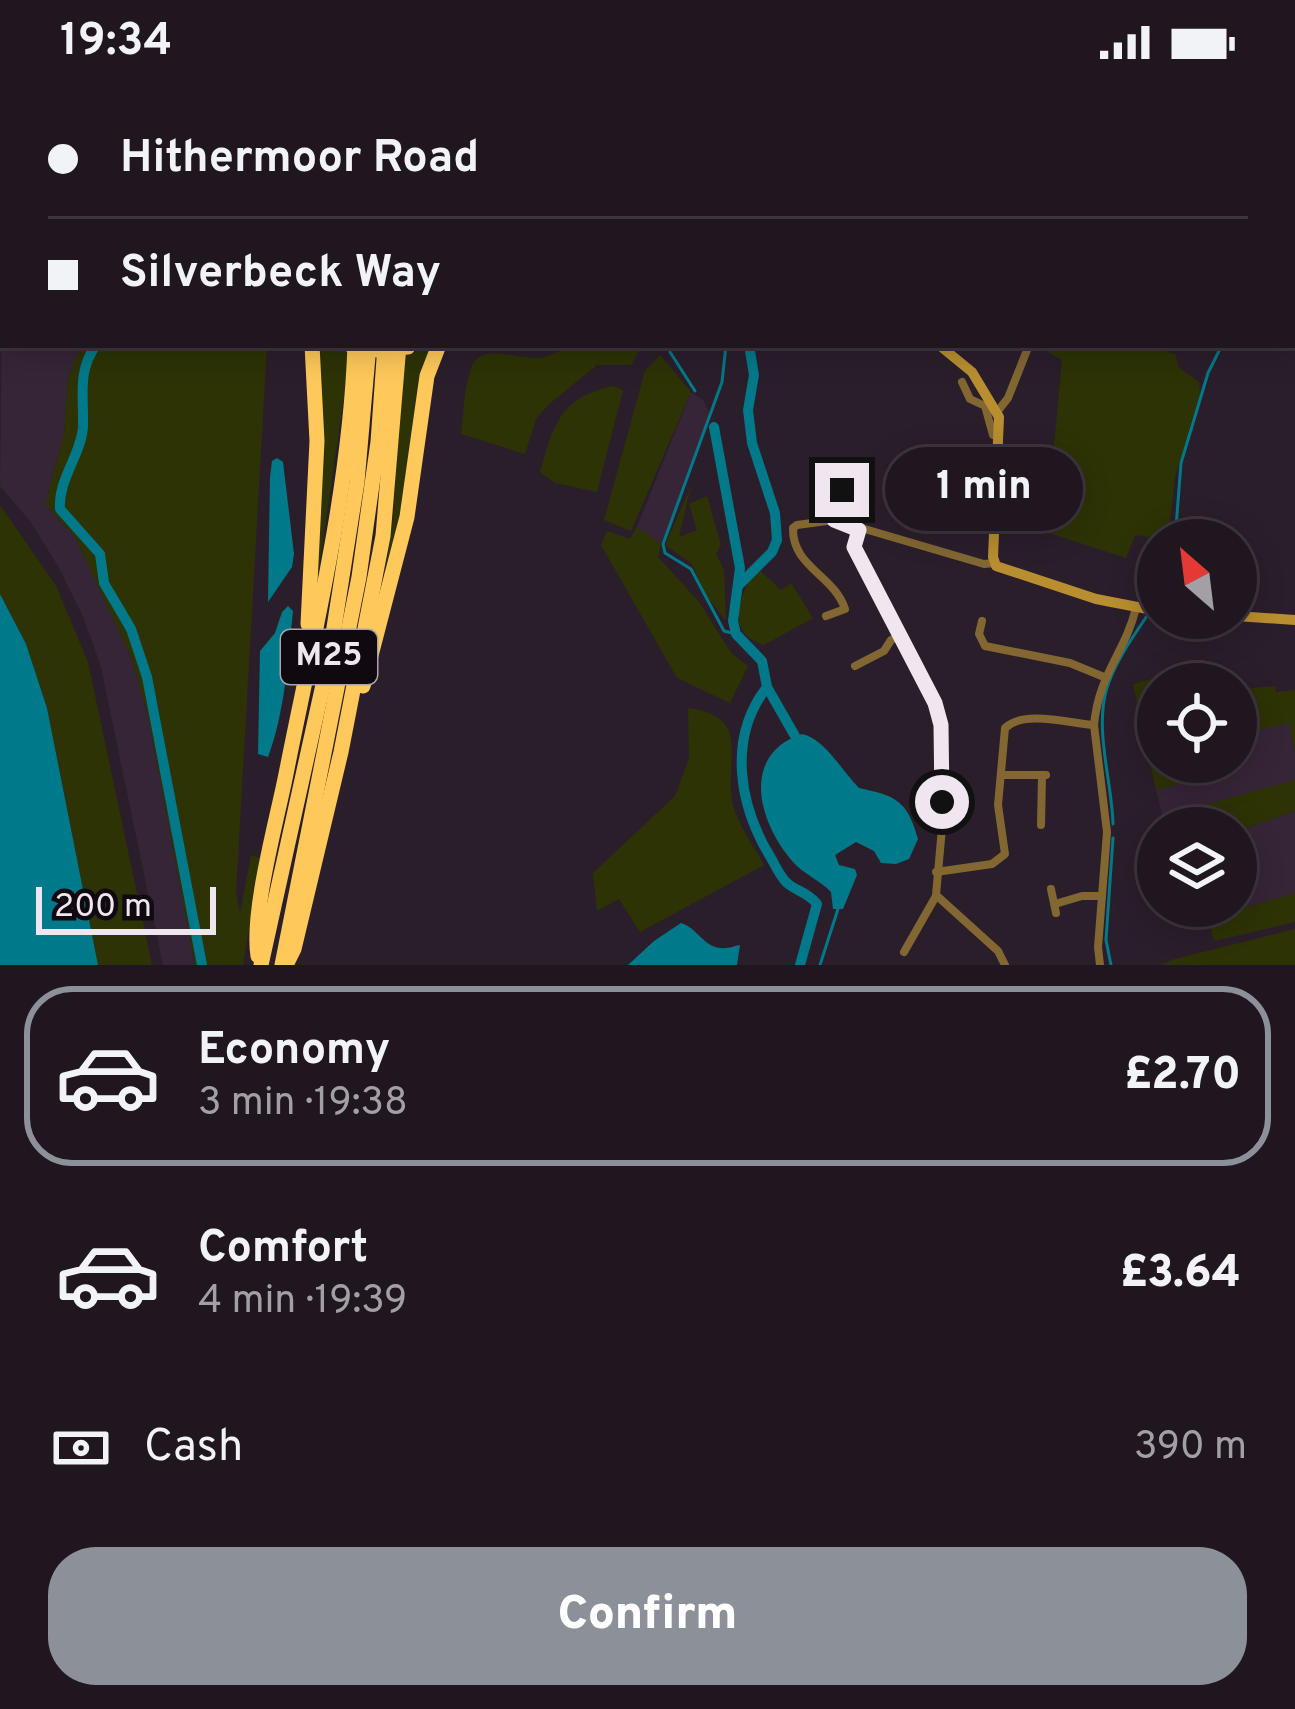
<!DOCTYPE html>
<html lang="en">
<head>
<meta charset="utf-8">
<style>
  body { margin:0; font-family:Overpass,sans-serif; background:#281f29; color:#f1f3f6; height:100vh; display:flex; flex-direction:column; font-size:45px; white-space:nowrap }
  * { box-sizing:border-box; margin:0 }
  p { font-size:39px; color:#a29fa5 }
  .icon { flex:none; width:66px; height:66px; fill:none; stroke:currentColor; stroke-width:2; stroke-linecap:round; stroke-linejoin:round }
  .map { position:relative; height:881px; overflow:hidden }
  .side { display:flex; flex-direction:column; background:#201620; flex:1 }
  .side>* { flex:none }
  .banner { position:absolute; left:0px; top:0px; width:1296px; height:264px; box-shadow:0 6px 30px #0003,0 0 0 3px #3d353e; display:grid; align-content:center; height:264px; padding:0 48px; background:#201620 }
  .needle { width:78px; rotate:332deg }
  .tools { position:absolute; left:1137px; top:435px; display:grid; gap:24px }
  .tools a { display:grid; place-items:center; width:120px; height:120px; border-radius:50%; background:#201620; box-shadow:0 6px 30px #0003,0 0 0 3px #3d353e; font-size:60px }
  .scale { position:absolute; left:36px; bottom:30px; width:180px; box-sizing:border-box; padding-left:12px; border:6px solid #efe6ef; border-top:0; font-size:33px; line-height:42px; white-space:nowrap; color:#efe6ef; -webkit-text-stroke:9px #100a10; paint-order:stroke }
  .end { position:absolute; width:54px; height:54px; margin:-27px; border:15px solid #efe6ef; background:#111; box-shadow:0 0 0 6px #111 }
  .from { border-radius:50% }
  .bubble { position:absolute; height:84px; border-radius:42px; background:#201620; box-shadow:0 6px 30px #0003,0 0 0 3px #3d353e; font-size:39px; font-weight:800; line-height:84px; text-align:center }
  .banner b { display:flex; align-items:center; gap:42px; height:114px; font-size:45px }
  .banner b+b { border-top:3px solid #3d353e }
  .banner i { width:30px; height:30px; background:#f1f3f6 }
  ul { padding:21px 0 0; list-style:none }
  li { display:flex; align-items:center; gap:36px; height:180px; margin:0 24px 18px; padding:0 24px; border:6px solid transparent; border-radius:48px }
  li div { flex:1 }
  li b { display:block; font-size:45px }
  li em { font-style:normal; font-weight:800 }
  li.current { border-color:#8c9099 }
  li>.icon { width:108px; height:108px; stroke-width:1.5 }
  .pay { display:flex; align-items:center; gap:30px; height:132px; padding:0 48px; font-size:45px }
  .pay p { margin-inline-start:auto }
  .button { display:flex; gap:24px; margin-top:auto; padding:24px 48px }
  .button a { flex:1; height:138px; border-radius:48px; background:#8c9099; color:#fff; font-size:48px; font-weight:800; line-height:138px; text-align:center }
  .status { display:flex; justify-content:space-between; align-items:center; height:84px; padding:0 60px; background:#201620; direction:ltr }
  .status svg { height:33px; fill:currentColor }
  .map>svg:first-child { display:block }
</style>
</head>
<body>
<div class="status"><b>19:34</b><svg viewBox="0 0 49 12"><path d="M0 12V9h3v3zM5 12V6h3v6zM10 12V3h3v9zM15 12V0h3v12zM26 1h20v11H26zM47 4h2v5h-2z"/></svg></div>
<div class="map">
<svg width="1295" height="881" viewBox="0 0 1295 881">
  <rect width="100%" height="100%" fill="#2b1e2b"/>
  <!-- built -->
  <g fill="#362537">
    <path d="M3,171V261H82L68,293L64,350L45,420L75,453L131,573L147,627L195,881H163L101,583L84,535L58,482L30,437L0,402Z"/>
    <path d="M691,308L703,316L711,332L661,460L637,443Z"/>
    <path d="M959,396L993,400L989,448L962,445L961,439L949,438L953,426L929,416V402Z"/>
    <path d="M1247,620L1254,646L1289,639L1295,668V696L1163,734L1156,706L1197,695L1188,678H1236V622Z"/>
    <path d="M1295,727V809L1247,823L1236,785V748Z"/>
  </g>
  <!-- green -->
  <g fill="#2d3305">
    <path d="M82,261H267L236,809L240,830L251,771L260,774L243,881H195L147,627L131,573L75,453L45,420L64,350L68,293Z"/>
    <path d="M318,261L344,264L350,271L315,512L323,341Z"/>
    <path d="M571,261H643L631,281H597L548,321L536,335L525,370L461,350C464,329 464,301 472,282C483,256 522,279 544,273C553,271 563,265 571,261Z"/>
    <path d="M1035,261H1150L1176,271L1178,283L1199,298L1200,310L1175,393L1168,456L1135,451L1126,474L1046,448L1062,276Z"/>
    <path d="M430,262L404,420L379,522L393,436L402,273Z"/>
    <path d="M660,271L691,308L631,447L604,436L645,287Z"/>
    <path d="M613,302L623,306L597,408L555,399L540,388C554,341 559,314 613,302Z"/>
    <path d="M691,402L679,453L697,446L689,420L707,412L721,461L716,470L724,486L726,537L705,510L692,480L665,461Z"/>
    <path d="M0,421L56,502L88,578L152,881H98L47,624L26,560L0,510Z"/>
    <path d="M637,443L661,460L658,473L699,518L732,570L748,582L730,619L677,594L601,461L607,447L630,455Z"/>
    <path d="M757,484L781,506L791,499L813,534L764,561C722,548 740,510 757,484Z"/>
    <path d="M1160,593L1158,678H1188L1190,683H1197L1198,695L1156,706L1133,600Z"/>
    <path d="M1275,602L1276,608L1295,606V668L1289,639L1254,647L1243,605Z"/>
    <path d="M688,624C754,633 723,675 733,721C738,741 754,762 764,781L640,848L619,815L597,827L593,789L675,712L689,675Z"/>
    <path d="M1295,696V727L1236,748V744H1187L1183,727Z"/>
    <path d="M1236,785L1247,823L1295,809V838L1214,857L1205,822H1236Z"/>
    <path d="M1295,845V881H1161L1175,875Z"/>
  </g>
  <!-- water -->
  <g fill="#00798a">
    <path d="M277,374L283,378L294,470L292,483L268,518L270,393L272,377Z"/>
    <path d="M0,510L26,560L47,624L98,881H0Z"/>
    <path d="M288,522L293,527C288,575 285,628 268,673L258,670L260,567L275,549L282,528Z"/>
    <path d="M802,650C825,655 842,687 859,704C896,712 907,716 918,755L909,775L896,780L881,779L874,767L856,758L835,771L839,781L855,785L857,791L843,825H833L831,808C820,796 803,790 793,778C759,740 739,671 802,650Z"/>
    <path d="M681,839C696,843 705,864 721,864C728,865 734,862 740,861L737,881H628L654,857Z"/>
  </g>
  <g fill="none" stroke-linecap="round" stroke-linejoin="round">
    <!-- stream -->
    <g stroke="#00798a" stroke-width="3">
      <path d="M1129,0L1135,3"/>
      <path d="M726,261L722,298L663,460L665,469L691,485L724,547L736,550"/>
      <path d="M670,268L695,307"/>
      <path d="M1175,456L1181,379L1208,289L1222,261"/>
      <path d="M1153,520L1158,507"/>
      <path d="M1113,740C1112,698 1095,649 1106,607C1113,581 1132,554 1147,532"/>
      <path d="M820,881L838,825"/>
      <path d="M1111,881L1106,856L1113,754"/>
    </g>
    <!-- river -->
    <g stroke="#00798a" stroke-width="10">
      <path d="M194,0L196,3"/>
      <path d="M822,0L823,3"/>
      <path d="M96,261C77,287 84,313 83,343C81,371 58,395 60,425L100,470L104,499L131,545L147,593L202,881"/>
      <path d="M714,343L740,484L733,537L736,550L762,577L767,603L795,652"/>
      <path d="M738,502L772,468L777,456L775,429L752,359L748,326L754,291L749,261"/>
      <path d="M767,603C727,654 739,722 771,774C775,781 780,792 786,798C795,807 808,808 817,820L800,881"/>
    </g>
    <!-- street -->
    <g stroke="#826732" stroke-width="8">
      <path d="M962,298L970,315L985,322L993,351L998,352"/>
      <path d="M997,328L1008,314L1029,261"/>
      <path d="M924,379L998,372"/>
      <path d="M834,436C825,409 846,406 866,396"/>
      <path d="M859,446L854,463L900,550L940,636L942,744L936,811L998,867L1005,881"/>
      <path d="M826,532L845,525C834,491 792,483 793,444L797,441L834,436L984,480L994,479"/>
      <path d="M982,537L979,550L985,562L1070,579L1104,593"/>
      <path d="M855,582L884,567L891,556L901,551"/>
      <path d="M1001,691H1046"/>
      <path d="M1041,741L1042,691"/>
      <path d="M936,788L992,780L1005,770L998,721L1005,644C1024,626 1069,639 1094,641"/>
      <path d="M1051,805L1056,829"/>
      <path d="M1055,820L1082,812H1102"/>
      <path d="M904,868L936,812"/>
      <path d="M1100,881L1098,863L1107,748L1094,641C1099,589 1125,569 1136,524"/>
    </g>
    <!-- secondary -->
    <g stroke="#b88e30" stroke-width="10">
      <path d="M0,163H3"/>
      <path d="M939,261L972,288L999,333L993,473L996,482L1096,515L1158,527"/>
      <path d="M1236,532L1295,536"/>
    </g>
    <!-- highway -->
    <g stroke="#fec95a" stroke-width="15">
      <path d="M298,0V3"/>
      <path d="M349,0L350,3"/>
      <path d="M367,0V3"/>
      <path d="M383,0V3"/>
      <path d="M399,0V3"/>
      <path d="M998,0L1019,3"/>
      <path d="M1070,0L1081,3"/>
      <path d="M1114,0L1117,3"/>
      <path d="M431,3V0"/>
      <path d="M794,3L806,0"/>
      <path d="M853,3L874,0"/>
      <path d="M1293,94L1295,95"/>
      <path d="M1293,108L1295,109"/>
      <path d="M308,540L317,357L312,261"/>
      <path d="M363,602L407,433L427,292L439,261"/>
      <path d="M258,872C251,828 277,736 286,690C314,549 350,405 355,261"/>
      <path d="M261,881L330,569L357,398L369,261"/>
      <path d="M282,881L359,493L378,358L385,261"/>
      <path d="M286,881L294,865L341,668L383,452L399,261"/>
    </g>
    <!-- highway-bridge -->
    <path stroke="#fec95a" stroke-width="15" d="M350,261L378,266L408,263"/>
  </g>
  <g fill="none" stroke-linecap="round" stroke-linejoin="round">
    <!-- route -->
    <path stroke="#efe6ef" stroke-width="15" d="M842,406L830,422L834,436L859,446L854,463L935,619L941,641L942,718"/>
  </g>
  <g text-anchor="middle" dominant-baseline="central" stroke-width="12" stroke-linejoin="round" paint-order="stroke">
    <!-- shield labels -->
    <rect fill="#100a10" stroke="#aca4ac" stroke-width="3" x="281" y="546" width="96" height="54" rx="9"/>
    <g font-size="33" font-weight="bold" fill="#efe6ef">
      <text x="329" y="573">M25</text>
    </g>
  </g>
</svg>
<div class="tools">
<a><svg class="needle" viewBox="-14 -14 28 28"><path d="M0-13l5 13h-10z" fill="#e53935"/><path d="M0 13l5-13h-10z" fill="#a29fa5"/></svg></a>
<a><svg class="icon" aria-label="locate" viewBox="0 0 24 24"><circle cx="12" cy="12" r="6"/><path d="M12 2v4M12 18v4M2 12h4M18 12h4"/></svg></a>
<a><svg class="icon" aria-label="layers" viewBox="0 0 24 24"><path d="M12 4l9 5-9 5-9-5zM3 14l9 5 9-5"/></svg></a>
</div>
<div class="scale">200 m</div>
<i class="end from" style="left:942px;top:718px"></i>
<i class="end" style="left:842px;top:406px"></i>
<div class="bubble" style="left:885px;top:363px;width:198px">1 min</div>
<div class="banner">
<b><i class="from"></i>Hithermoor Road</b>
<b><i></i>Silverbeck Way</b>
</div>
</div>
<section class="side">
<ul>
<li class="current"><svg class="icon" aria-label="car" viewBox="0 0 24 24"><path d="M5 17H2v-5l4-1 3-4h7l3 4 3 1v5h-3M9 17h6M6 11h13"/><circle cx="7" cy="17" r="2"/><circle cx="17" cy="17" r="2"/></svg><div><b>Economy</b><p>3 min · 19:38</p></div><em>£2.70</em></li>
<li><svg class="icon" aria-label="car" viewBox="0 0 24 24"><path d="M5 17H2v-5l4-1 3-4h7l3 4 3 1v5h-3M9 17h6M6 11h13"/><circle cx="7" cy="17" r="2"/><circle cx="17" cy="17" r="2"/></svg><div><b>Comfort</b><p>4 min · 19:39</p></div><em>£3.64</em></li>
</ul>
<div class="pay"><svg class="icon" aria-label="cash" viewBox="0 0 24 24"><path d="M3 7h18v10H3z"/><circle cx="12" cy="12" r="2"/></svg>Cash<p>390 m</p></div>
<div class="button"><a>Confirm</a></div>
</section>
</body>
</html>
